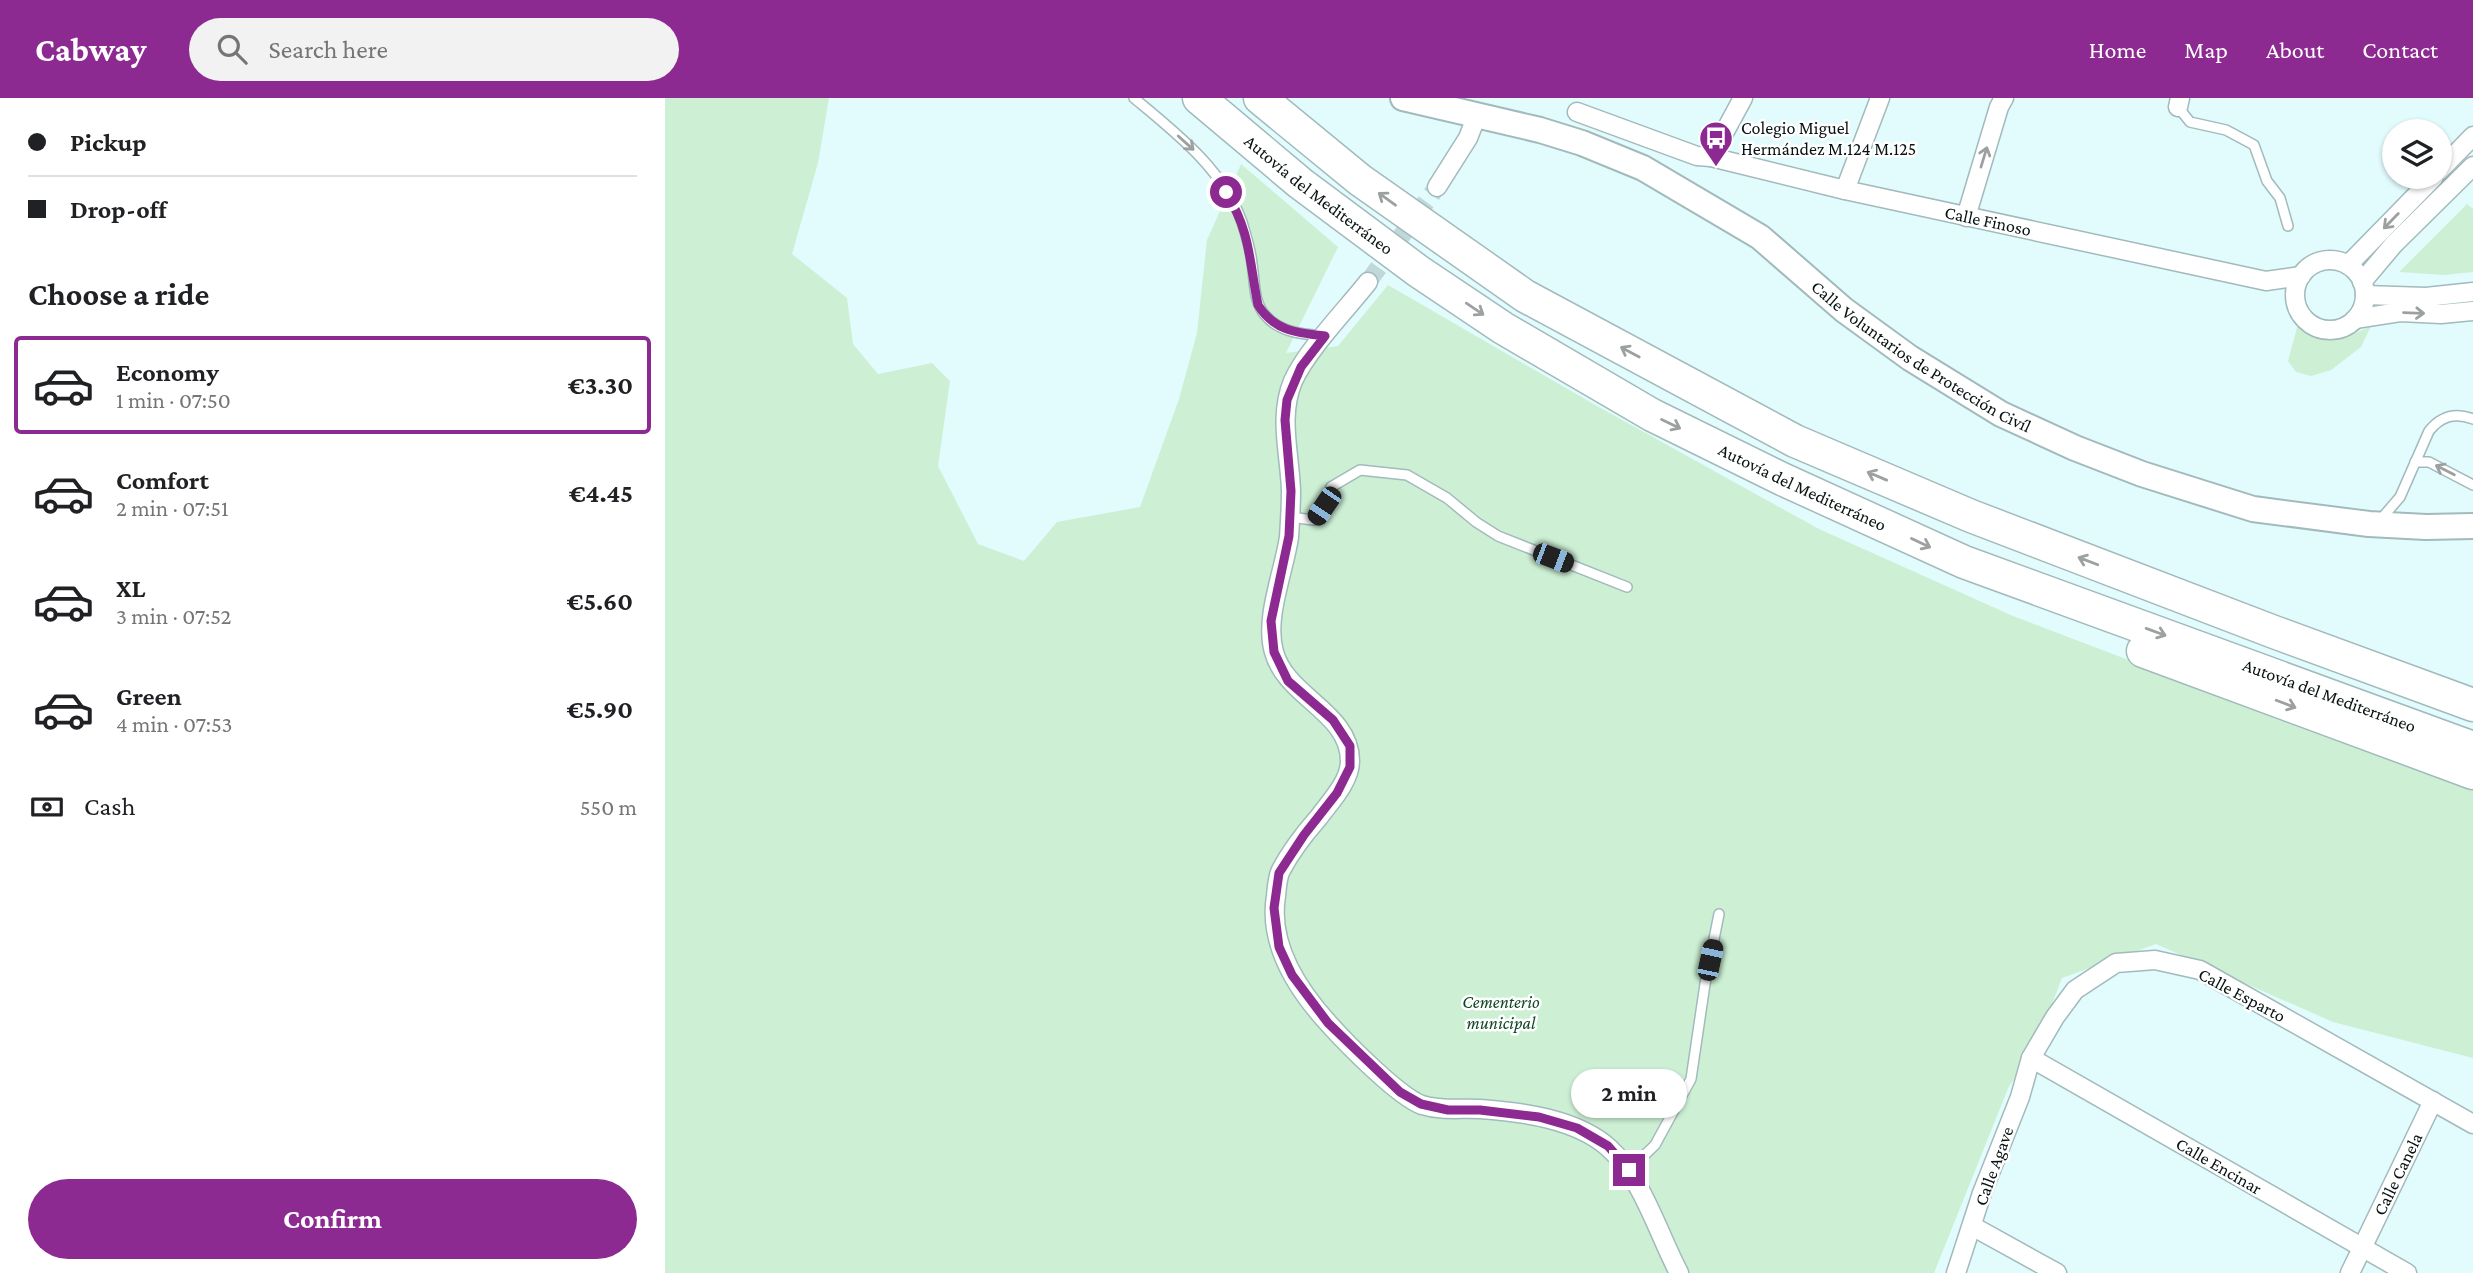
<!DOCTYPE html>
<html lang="en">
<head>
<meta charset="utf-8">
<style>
  body { margin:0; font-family:"Crimson Pro",serif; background:#f2f2f2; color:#202124; height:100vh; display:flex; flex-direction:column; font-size:26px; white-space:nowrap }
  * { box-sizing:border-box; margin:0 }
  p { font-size:23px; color:#757577 }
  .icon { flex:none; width:38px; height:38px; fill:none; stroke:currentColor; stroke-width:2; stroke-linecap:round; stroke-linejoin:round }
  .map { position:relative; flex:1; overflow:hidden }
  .drawer { display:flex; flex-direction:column; background:#fff; width:665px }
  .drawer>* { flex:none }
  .banner { display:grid; align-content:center; height:154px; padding:0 28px; background:#fff }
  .buttons { position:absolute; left:1717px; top:21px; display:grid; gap:14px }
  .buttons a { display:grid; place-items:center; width:70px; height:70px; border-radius:50%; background:#fff; box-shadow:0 2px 5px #0004; font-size:35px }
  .end { position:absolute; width:32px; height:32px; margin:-16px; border:9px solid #8d2a91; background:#fff; box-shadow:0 0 0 4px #fff }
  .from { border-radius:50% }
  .bubble { position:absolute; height:49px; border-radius:24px; background:#fff; box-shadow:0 2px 5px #0004; font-size:23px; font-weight:700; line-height:49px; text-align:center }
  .car { position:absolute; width:21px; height:42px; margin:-21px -10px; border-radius:9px; box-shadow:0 0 5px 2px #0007; background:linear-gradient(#222 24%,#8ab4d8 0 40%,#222 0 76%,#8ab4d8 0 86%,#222 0) }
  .banner b { display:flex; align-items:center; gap:24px; height:66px; font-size:26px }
  .banner b+b { border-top:2px solid #e0e0e0 }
  .banner i { width:18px; height:18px; background:#202124 }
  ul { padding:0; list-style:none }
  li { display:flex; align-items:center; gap:21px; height:98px; margin:0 14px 10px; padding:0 14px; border:4px solid transparent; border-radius:7px }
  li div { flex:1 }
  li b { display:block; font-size:26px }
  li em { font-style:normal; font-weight:700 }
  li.current { border-color:#8d2a91 }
  li>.icon { width:63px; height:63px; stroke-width:1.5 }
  h2 { padding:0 28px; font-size:32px; line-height:84px }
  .pay { display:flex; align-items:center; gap:18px; height:77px; padding:0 28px; font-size:26px }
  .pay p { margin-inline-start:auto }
  .primary-button { display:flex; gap:14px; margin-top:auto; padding:14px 28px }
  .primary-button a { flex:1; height:80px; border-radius:42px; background:#8d2a91; color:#fff; font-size:28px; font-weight:700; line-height:80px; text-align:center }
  header { display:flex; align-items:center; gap:42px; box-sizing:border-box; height:98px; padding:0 35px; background:#8d2a91; color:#fff }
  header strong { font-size:33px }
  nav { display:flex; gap:38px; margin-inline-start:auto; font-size:24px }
  .search { width:490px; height:63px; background:#f2f2f2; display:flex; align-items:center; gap:18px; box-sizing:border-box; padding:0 24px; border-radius:38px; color:#757577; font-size:26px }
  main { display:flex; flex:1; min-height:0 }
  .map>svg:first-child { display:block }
</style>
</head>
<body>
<header>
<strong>Cabway</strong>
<div class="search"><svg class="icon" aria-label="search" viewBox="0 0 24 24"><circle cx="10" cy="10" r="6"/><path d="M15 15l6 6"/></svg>Search here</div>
<nav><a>Home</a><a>Map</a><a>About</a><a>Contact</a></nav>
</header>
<main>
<section class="drawer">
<div class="banner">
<b><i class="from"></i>Pickup</b>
<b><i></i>Drop-off</b>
</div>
<h2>Choose a ride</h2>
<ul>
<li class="current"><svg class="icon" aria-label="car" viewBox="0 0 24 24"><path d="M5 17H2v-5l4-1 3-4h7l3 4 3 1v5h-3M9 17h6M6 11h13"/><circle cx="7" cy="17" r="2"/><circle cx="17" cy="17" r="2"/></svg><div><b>Economy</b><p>1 min · 07:50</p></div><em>€3.30</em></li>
<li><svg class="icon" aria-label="car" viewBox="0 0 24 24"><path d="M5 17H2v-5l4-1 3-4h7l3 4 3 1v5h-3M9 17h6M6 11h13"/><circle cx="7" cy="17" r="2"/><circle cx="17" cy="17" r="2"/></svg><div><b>Comfort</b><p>2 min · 07:51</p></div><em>€4.45</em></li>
<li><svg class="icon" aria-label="car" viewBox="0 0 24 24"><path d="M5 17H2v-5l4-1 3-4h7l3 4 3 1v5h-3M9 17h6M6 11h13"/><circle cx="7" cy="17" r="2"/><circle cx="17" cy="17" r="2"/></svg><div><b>XL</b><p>3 min · 07:52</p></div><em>€5.60</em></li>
<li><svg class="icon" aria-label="car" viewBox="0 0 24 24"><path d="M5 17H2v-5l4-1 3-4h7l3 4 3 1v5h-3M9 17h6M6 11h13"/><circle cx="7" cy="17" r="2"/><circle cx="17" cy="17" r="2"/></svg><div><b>Green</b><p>4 min · 07:53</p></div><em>€5.90</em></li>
</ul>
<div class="pay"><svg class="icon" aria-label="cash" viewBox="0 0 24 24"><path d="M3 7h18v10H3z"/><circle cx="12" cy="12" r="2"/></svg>Cash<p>550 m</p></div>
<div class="primary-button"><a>Confirm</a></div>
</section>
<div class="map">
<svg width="1808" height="1175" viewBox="0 0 1808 1175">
  <rect width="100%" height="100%" fill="#e2fbfd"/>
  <!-- green -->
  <g fill="#cdf0d5">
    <path d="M0,0H164L153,65L127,156L182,200L188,246L213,276L267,265L285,283L273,368L313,446L359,463L392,424L475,409L514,301L532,235L542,142L576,66L673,149L621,255L673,248L723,187L932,308L1154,431L1348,518L1561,599L1808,689V960L1668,924L1491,846L1397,880L1366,960L1344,988L1269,1175H0Z"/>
    <path d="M1802,106L1808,111V174L1779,177L1734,174Z"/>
    <path d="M1633,226C1661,250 1676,242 1706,228L1696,249L1666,272L1646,278L1631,274L1623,263Z"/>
  </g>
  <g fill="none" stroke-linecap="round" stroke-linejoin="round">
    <!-- street-tunnel -->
    <path stroke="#c1d8da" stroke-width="18" stroke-dasharray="18 9" stroke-linecap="butt" d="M703,184L772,89"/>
    <!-- lane casing -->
    <g stroke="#a2babc" stroke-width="12">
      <g id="lane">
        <path d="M469,0C511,35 558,71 577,124C581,138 586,152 587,166C590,183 588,203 600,217C615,235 637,236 659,238"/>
        <path d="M1513,9L1525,24L1561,32L1589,47L1602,83L1615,100L1623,128"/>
        <path d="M1750,364H1764L1808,387"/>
        <path d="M625,419L648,422L659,408L666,389L695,372L742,377L782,400L811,424L833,438L962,489"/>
        <path d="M1716,421L1735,399L1764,333C1776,318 1790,314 1808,321"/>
        <path d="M964,1072L990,1047L1026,981L1040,886L1054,816"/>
      </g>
    </g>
    <!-- street casing -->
    <g stroke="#a2babc" stroke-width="21">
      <g id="street">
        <path d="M1513,9L1515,0"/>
        <path d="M912,14L1032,58L1046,59L1180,92L1601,183L1636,178"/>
        <path d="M1046,59L1078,0"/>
        <path d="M1774,73L1808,38"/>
        <path d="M772,89L803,40L812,17"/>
        <path d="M1180,92L1215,0"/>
        <path d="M1301,119L1334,9L1339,0"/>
        <circle cx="1665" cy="197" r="35"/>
        <path d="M1683,167L1769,79"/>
        <path d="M703,184C681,212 642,252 628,283C613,319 625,356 626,393C626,408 625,424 624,439C619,474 599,520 609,554C621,599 685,614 685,663C685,683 666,703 654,719C640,735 626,753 616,772C612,780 612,789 611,798C603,846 632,891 664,926C681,945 734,999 757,1007C776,1013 795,1010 815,1011C857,1014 912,1021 944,1050C977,1080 993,1135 1014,1175"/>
        <path d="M1697,184L1729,146L1808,68"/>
        <path d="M1700,197L1761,199L1808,194"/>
        <path d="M1690,221L1735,214L1776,216L1808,213"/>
        <path d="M1366,960L1742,1175"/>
        <path d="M1307,1128L1392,1175"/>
        <path d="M1291,1175L1317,1095L1355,999L1366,960L1390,919L1410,892L1451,865L1490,862L1535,872L1808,1026"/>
        <path d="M1685,1175L1768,1003"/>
      </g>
    </g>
    <!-- secondary casing -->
    <g stroke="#a2babc" stroke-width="28">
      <g id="secondary">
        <path id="s1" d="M738,0L875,32L917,45L978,70L1095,139L1179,212L1245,260L1336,316L1410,350L1477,376L1588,411L1704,426L1761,429L1808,428"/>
      </g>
    </g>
    <!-- highway casing -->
    <g stroke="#a2babc" stroke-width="35">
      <g id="highway">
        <path id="s2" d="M534,0L635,85L753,173L838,230L987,317L1117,381L1299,464L1808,650"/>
        <path d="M595,0L695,82L860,198L1130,343L1306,418L1609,534L1808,607"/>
        <path d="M1478,553L1808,675"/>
      </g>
    </g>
    <!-- lane -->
    <use href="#lane" stroke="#fff" stroke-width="9"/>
    <!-- street -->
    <use href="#street" stroke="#fff" stroke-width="18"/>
    <!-- secondary -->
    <use href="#secondary" stroke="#fff" stroke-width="24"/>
    <!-- highway -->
    <use href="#highway" stroke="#fff" stroke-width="32"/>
  </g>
  <!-- one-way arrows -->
  <defs><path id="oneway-shaft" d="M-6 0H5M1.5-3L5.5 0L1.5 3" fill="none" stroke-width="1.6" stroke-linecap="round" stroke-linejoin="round" transform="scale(1.75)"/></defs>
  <g stroke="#9da0a0">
    <use href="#oneway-shaft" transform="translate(521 45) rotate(42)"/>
    <use href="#oneway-shaft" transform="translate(1319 59) rotate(-73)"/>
    <use href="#oneway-shaft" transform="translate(722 101) rotate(-144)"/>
    <use href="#oneway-shaft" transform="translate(1726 123) rotate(134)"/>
    <use href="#oneway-shaft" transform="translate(810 211) rotate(34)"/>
    <use href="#oneway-shaft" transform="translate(1749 215) rotate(2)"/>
    <use href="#oneway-shaft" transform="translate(965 254) rotate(-152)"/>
    <use href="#oneway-shaft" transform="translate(1006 326) rotate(26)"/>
    <use href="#oneway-shaft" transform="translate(1780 372) rotate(-153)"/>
    <use href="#oneway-shaft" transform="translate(1212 378) rotate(-157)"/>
    <use href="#oneway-shaft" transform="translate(1256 445) rotate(25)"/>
    <use href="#oneway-shaft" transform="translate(1423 463) rotate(-159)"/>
    <use href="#oneway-shaft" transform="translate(1491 534) rotate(20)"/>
    <use href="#oneway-shaft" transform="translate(1621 606) rotate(21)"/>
  </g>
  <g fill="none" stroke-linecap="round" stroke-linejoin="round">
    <!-- route -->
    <path stroke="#8d2a91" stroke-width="9" d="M561,94C586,135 584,163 593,207C609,233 632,235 660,238L636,269L622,302L620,322L626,393L624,438L606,523L609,554L623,583L668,622L685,648V669L672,695L639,737L614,775L609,810L614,849L627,877L663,925L735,994L756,1006L783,1012H815L874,1019L912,1030L943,1048L964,1072"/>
  </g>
  <!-- icons -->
  <defs>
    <g id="bus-pin" transform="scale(1.75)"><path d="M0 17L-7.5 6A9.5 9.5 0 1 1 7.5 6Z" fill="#8d2a91" stroke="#fff"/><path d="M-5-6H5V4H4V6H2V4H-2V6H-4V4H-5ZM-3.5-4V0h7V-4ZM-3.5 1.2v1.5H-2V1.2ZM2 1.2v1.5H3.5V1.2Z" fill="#fff"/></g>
  </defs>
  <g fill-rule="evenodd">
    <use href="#bus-pin" x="1051" y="40"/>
  </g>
  <g text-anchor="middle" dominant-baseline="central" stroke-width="5" stroke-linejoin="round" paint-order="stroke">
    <!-- poi labels -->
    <g font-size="18" fill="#091212" stroke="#fff" text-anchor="start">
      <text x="1076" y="30">Colegio Miguel<tspan x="1076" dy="21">Hermández M.124 M.125</tspan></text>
    </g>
    <!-- street labels -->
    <g font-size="18" fill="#091212" stroke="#fff">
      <text stroke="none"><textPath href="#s2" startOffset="154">Autovía del Mediterráneo</textPath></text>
      <text transform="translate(1323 123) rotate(12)">Calle Finoso</text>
      <text stroke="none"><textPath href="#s1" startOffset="588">Calle Voluntarios de Protección Civíl</textPath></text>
      <text stroke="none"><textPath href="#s2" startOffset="721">Autovía del Mediterráneo</textPath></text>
      <text stroke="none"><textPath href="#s2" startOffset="1288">Autovía del Mediterráneo</textPath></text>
      <text transform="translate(1577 897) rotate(28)">Calle Esparto</text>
      <text transform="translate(1329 1068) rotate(-70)">Calle Agave</text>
      <text transform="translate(1554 1068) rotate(30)">Calle Encinar</text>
      <text transform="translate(1733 1076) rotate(-64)">Calle Canela</text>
    </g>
    <!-- park labels -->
    <g font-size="18" font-style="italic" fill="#0e4625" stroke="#fff">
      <text x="836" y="904">Cementerio<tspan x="836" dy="21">municipal</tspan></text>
    </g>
  </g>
</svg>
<div class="buttons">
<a><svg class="icon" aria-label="layers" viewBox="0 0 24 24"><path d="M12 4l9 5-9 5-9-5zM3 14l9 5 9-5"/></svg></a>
</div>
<i class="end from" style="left:561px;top:94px"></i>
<i class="end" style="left:964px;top:1072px"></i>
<div class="bubble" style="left:906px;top:971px;width:116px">2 min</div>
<i class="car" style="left:659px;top:408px;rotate:214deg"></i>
<i class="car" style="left:888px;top:460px;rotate:111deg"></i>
<i class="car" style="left:1045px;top:862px;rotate:12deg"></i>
</div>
</main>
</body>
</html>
